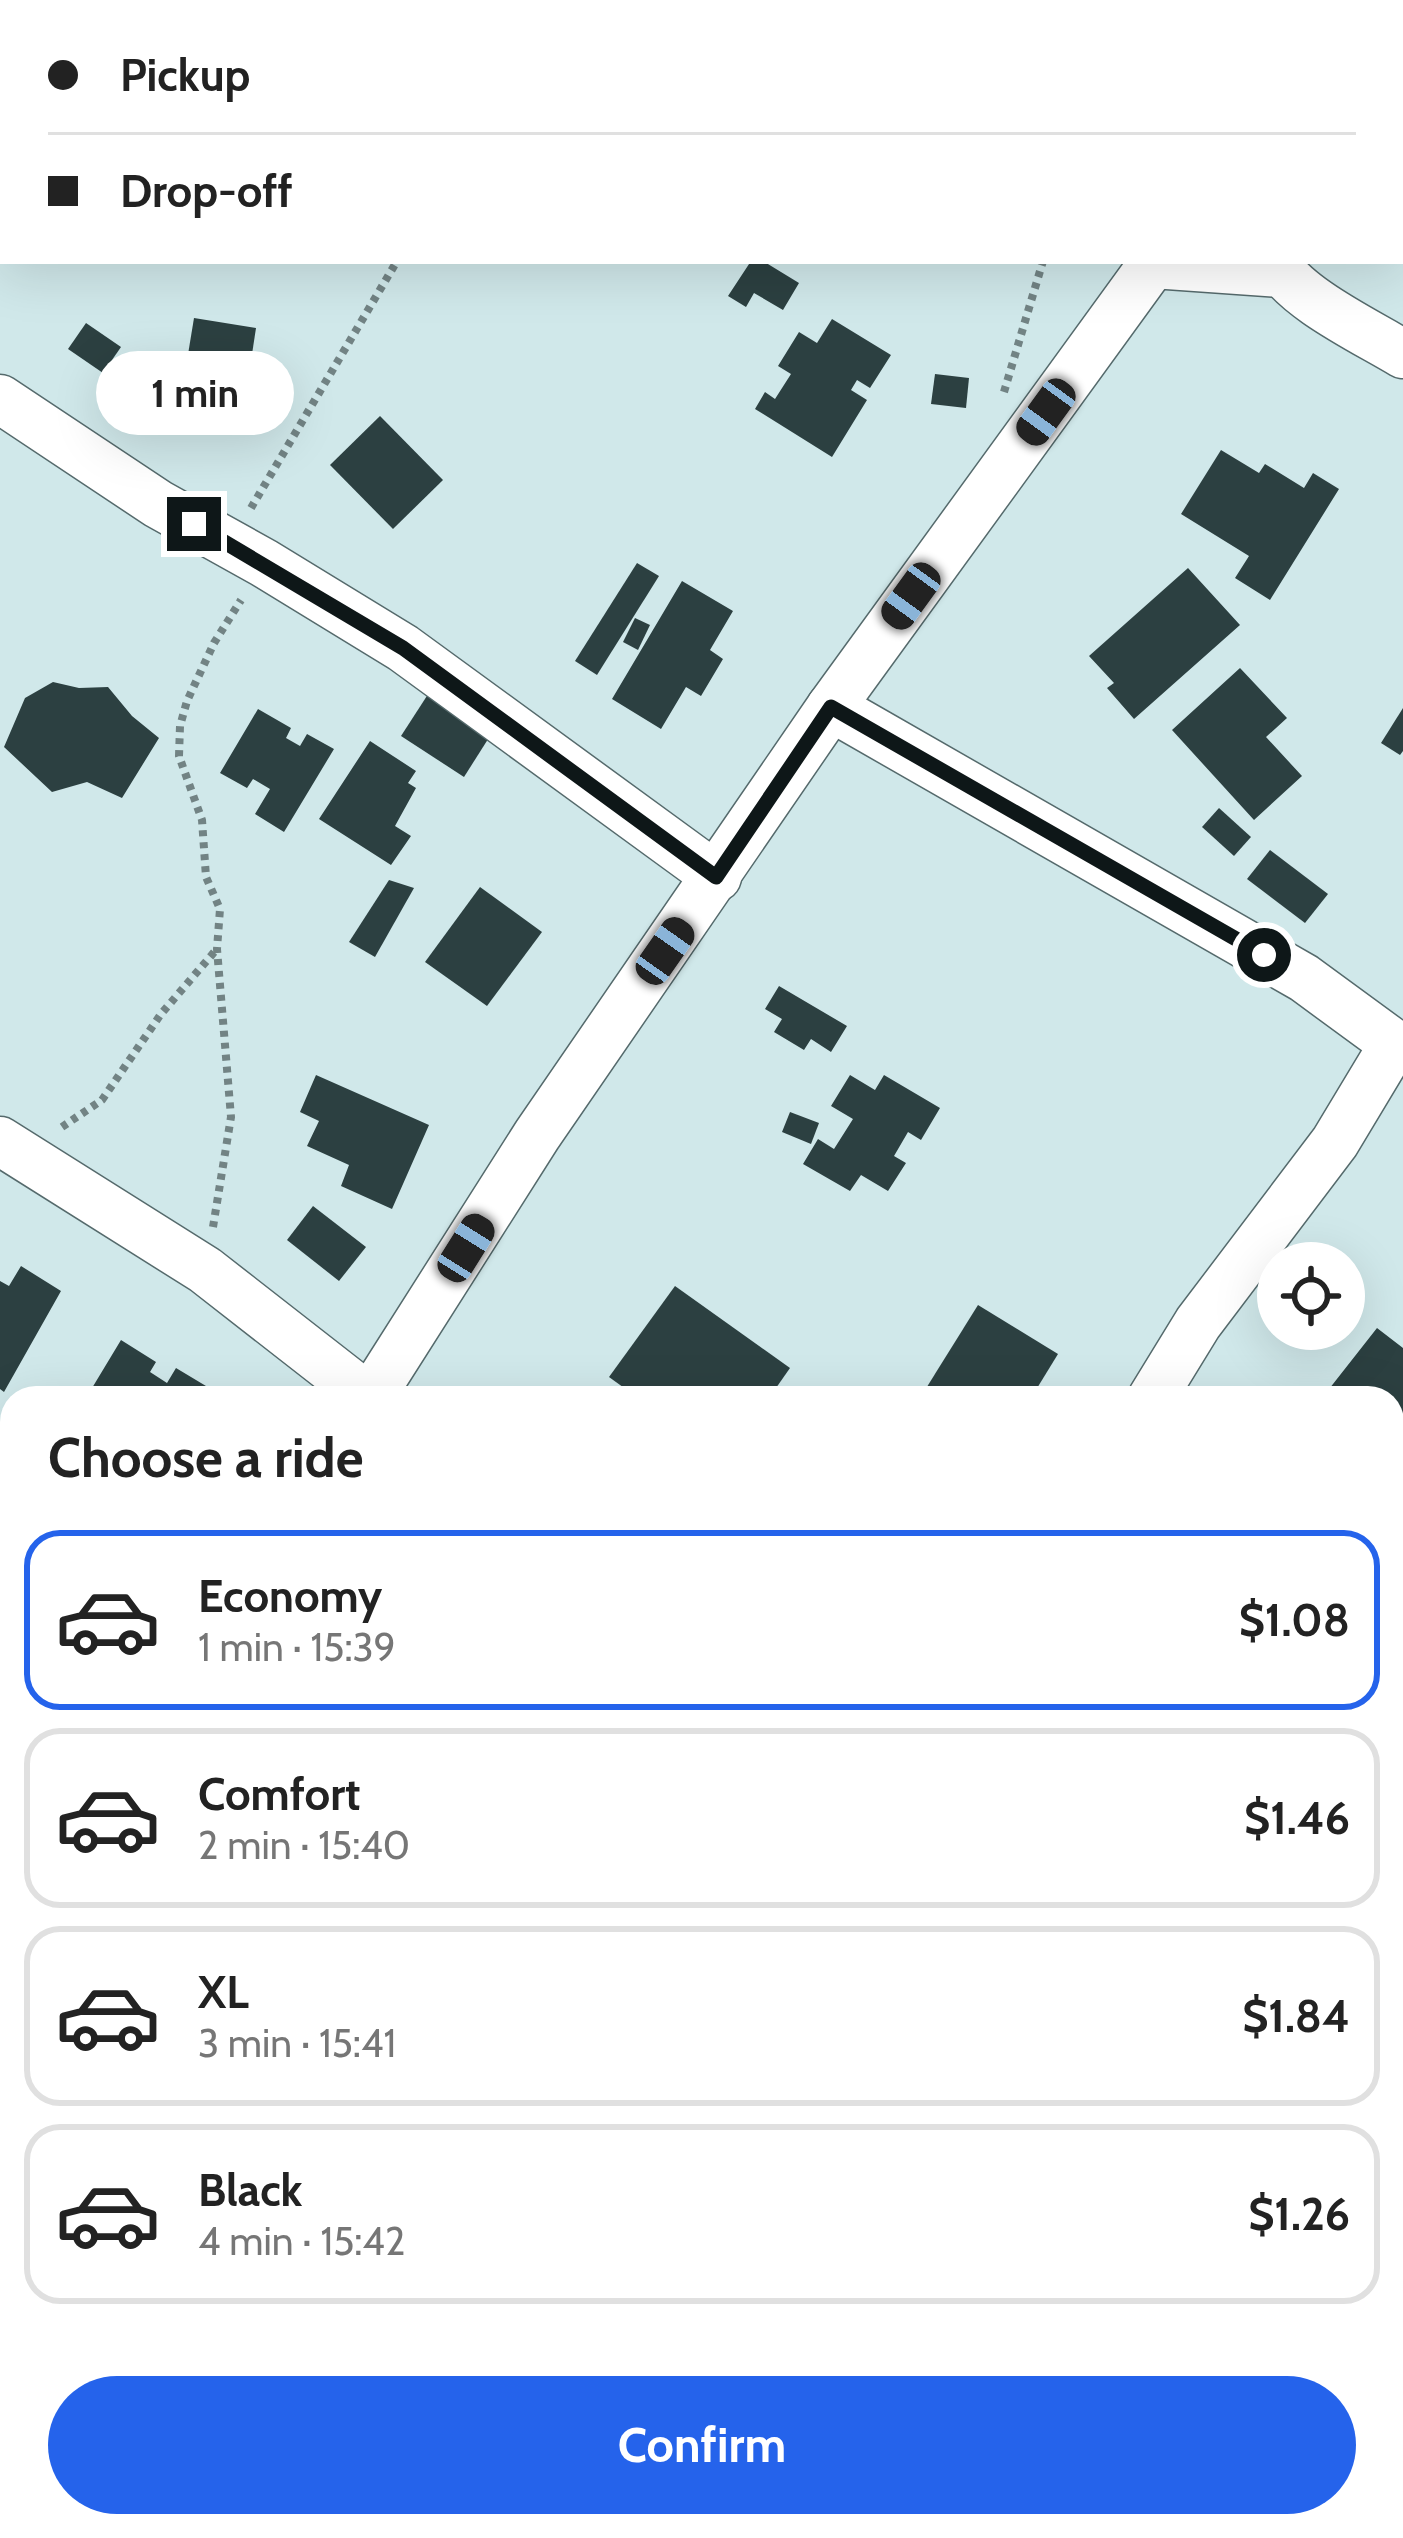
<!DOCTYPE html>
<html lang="en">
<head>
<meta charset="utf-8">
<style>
  body { margin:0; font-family:Cabin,sans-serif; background:#f2f2f2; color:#222; height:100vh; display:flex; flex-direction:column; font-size:45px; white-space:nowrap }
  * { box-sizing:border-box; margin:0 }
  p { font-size:39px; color:#767676 }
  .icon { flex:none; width:66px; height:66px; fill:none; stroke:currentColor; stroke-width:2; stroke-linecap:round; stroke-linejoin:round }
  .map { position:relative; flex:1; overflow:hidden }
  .drawer { position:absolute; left:0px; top:1386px; width:1404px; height:1152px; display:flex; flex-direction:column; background:#fff; border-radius:36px 36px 0 0; box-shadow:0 12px 48px #0002 }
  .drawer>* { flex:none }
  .hud { position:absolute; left:0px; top:0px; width:1404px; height:264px; box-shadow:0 12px 48px #0002; display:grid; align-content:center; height:264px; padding:0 48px; background:#fff }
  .controls { position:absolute; left:1257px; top:1242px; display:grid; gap:24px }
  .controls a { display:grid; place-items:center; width:108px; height:108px; border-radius:50%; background:#fff; box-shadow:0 12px 48px #0002; font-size:60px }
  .end { position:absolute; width:54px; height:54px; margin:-27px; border:15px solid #0e1718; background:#fff; box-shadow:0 0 0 6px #fff }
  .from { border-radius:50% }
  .bubble { position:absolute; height:84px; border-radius:42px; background:#fff; box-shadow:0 12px 48px #0002; font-size:39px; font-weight:700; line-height:84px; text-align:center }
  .car { position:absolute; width:36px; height:72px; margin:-36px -18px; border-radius:15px; box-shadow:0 0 9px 3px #0007; background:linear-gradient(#222 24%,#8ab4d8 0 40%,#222 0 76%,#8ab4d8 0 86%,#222 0) }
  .hud b { display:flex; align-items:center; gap:42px; height:114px; font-size:45px }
  .hud b+b { border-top:3px solid #e0e0e0 }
  .hud i { width:30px; height:30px; background:#222 }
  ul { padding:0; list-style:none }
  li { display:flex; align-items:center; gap:36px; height:180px; margin:0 24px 18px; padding:0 24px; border:6px solid #e0e0e0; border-radius:36px }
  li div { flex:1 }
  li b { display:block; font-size:45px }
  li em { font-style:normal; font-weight:700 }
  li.on { border-color:#2563eb }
  li>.icon { width:108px; height:108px; stroke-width:1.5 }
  h2 { padding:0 48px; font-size:54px; line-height:144px }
  .action { display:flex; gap:24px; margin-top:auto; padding:24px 48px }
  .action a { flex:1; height:138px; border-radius:72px; background:#2563eb; color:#fff; font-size:48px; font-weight:700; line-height:138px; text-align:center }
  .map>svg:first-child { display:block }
</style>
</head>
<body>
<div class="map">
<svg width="1403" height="2538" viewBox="0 0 1403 2538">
  <rect width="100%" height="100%" fill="#d0e8ea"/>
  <!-- building -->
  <g fill="#2c4041">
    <path d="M751,261H763L799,283L783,310L754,293L746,307L728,296Z"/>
    <path d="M194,318L256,328L243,413L180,403Z"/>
    <path d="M832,319L891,355L870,388L857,380L851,390L867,400L832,457L755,409L765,392L775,399L791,374L778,366L799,332L817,343Z"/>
    <path d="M86,323L121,347L103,373L68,349Z"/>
    <path d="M935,374L969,378L966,408L931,404Z"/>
    <path d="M380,416L443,480L393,529L330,465Z"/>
    <path d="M1221,450L1259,473L1265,464L1304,488L1313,473L1339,489L1270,600L1235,578L1249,556L1181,514Z"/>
    <path d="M637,563L659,576L597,675L575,661Z"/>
    <path d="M1188,568L1240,625L1134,719L1107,688L1114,683L1089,656Z"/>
    <path d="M682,581L733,611L710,650L723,659L701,696L686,687L661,729L612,699Z"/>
    <path d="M635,618L650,625L638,650L623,642Z"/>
    <path d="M1240,668L1287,718L1266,737L1302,776L1254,820L1172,730Z"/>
    <path d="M53,682L79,688L108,687L132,716L159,738L122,798L87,782L52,792L4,747L25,698Z"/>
    <path d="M434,685L497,725L464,777L401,736Z"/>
    <path d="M1403,708V751L1400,755L1381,743Z"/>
    <path d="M258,709L291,728L286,738L300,746L307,734L334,749L284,832L255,814L270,789L253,779L247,788L220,773Z"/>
    <path d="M370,741L416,771L408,783L416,788L395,826L411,836L391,865L319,819Z"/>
    <path d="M1219,808L1251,837L1234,856L1202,827Z"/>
    <path d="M1270,850L1328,894L1305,923L1247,879Z"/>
    <path d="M389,880L414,888L375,957L349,942Z"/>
    <path d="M480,887L542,932L487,1006L425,962Z"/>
    <path d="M779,986L847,1026L831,1052L811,1039L804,1050L774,1032L782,1019L765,1009Z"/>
    <path d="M316,1075L429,1125L392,1209L341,1186L349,1165L307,1146L319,1121L300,1112Z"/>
    <path d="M850,1075L875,1090L884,1075L940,1108L921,1140L908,1132L894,1156L906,1163L888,1191L861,1175L850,1191L803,1164L818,1139L834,1149L853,1119L831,1106Z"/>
    <path d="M790,1112L819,1123L811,1144L782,1132Z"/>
    <path d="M313,1206L366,1247L339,1281L287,1240Z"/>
    <path d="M21,1266L61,1291L4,1392L0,1389V1281L9,1286Z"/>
    <path d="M675,1286L790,1368L769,1398H638L609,1377Z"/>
    <path d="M978,1305L1058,1354L1031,1398H920Z"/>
    <path d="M1377,1328L1403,1348V1475L1392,1467V1398H1322Z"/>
    <path d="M121,1340L156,1362L150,1372L167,1383L176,1368L206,1386L199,1398H86Z"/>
    <path d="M1392,2231L1403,2233V2347L1392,2345Z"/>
  </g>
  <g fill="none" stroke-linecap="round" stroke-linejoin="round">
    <!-- minor casing -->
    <g stroke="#556a6c" stroke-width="51">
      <g id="minor">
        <path d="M1332,3L1334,0"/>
        <path d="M1275,261C1294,298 1367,332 1403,354"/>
        <path d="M1153,264L1281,273"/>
        <path d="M0,399L158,504L264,563L403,648L717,877"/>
        <path d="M831,707L1304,978L1394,1044L1403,1047"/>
        <path d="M0,1141L205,1270L369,1398"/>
        <path d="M370,1398L537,1135L831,707L1155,261"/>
        <path d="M1152,1398L1198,1323L1335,1142L1394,1044"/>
        <path d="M0,1875L12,1882"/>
        <path d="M1392,2052L1403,2024"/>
        <path d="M0,2153L12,2122"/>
        <path d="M578,2538L581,2526"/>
        <path d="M1278,2538L1280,2526"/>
      </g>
    </g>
    <!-- path -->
    <g stroke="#728384" stroke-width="8" stroke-dasharray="6 6" stroke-linecap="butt">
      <path d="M566,3L569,0"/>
      <path d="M1099,3L1100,0"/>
      <path d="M1004,392L1043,261"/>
      <path d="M251,508L397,261"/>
      <path d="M62,1127L102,1100L161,1014L216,950"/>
      <path d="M213,1227L231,1117L217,949L220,909L206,877L202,820L179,756L180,726L187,701L214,643L241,600"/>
    </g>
    <!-- minor -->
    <use href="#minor" stroke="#fff" stroke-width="48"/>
  </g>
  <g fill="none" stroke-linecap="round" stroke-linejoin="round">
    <!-- route -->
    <path stroke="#0e1718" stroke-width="15" d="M194,524L403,648L716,877L831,707L1264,955"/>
  </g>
</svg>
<div class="controls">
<a><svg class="icon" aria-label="locate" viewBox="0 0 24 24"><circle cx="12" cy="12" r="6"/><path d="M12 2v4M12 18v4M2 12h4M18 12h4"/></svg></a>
</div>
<i class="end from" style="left:1264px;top:955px"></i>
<i class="end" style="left:194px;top:524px"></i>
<div class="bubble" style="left:96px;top:351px;width:198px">1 min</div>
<i class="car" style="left:1046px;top:412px;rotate:216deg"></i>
<i class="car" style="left:911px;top:596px;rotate:216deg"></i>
<i class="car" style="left:665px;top:951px;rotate:35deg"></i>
<i class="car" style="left:466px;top:1248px;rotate:32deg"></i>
<div class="hud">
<b><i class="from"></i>Pickup</b>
<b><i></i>Drop-off</b>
</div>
<section class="drawer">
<h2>Choose a ride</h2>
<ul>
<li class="on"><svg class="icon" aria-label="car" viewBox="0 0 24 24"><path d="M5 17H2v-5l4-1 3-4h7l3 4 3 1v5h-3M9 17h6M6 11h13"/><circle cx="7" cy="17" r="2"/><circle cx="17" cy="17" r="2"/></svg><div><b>Economy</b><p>1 min · 15:39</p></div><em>$1.08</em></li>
<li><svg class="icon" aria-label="car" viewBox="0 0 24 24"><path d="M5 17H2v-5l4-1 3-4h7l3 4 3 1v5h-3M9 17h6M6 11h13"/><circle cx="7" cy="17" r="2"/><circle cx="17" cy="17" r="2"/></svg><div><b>Comfort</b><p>2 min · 15:40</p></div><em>$1.46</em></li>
<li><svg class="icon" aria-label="car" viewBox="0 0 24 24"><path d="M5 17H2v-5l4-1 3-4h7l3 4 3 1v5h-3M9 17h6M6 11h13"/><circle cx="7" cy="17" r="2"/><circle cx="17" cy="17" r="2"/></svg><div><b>XL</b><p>3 min · 15:41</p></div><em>$1.84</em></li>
<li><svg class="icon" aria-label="car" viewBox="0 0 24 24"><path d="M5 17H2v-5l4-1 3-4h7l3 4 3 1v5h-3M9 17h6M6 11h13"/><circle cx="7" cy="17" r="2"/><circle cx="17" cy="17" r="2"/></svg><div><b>Black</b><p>4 min · 15:42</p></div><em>$1.26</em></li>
</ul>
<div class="action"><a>Confirm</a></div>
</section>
</div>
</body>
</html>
